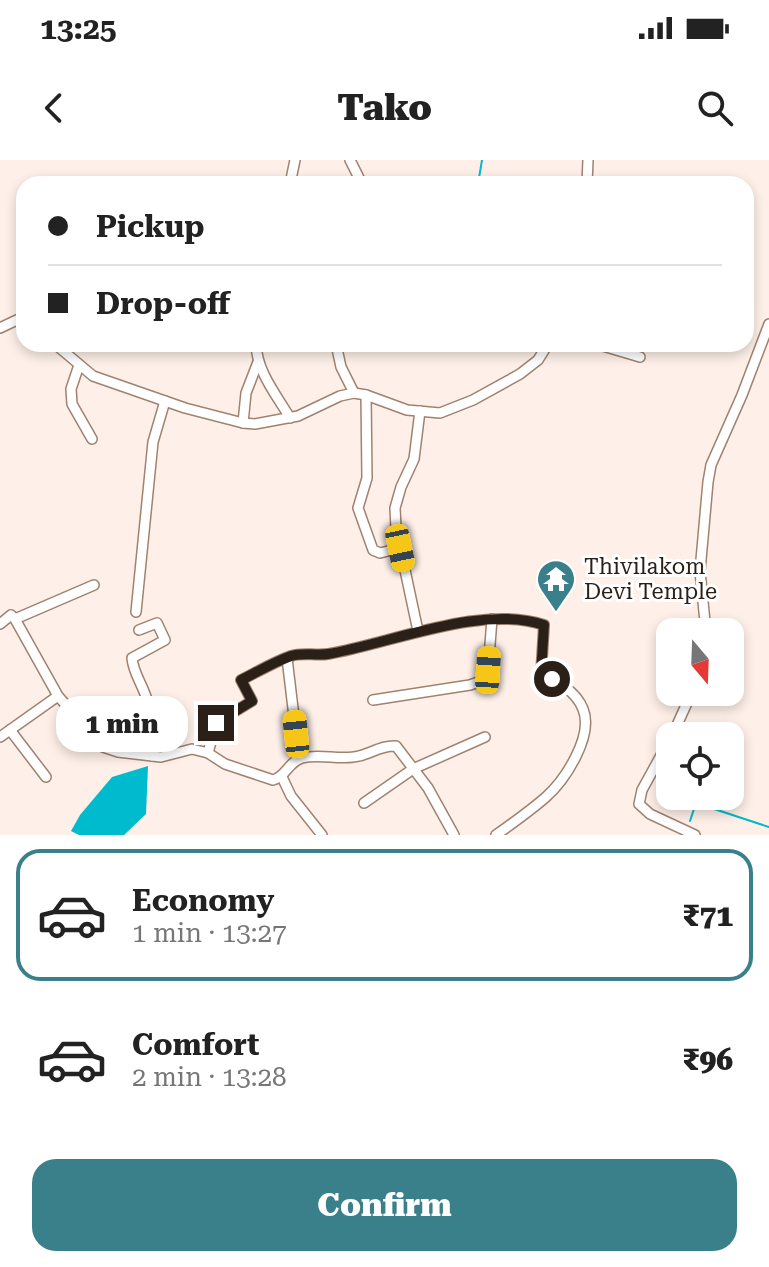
<!DOCTYPE html>
<html lang="en">
<head>
<meta charset="utf-8">
<style>
  body { margin:0; font-family:"Roboto Serif",serif; background:#f2f2f2; color:#222; height:100vh; display:flex; flex-direction:column; font-size:30px; white-space:nowrap }
  * { box-sizing:border-box; margin:0 }
  p { font-size:26px; color:#767676 }
  .icon { flex:none; width:44px; height:44px; fill:none; stroke:currentColor; stroke-width:2; stroke-linecap:round; stroke-linejoin:round }
  .map { position:relative; height:675px; overflow:hidden }
  .side { display:flex; flex-direction:column; background:#fff; flex:1 }
  .side>* { flex:none }
  .guide { position:absolute; left:16px; top:16px; width:738px; height:176px; border-radius:24px; box-shadow:0 4px 12px #0003; display:grid; align-content:center; height:176px; padding:0 32px; background:#fff }
  .needle { width:52px; rotate:161deg }
  .controls { position:absolute; left:656px; top:458px; display:grid; gap:16px }
  .controls a { display:grid; place-items:center; width:88px; height:88px; border-radius:16px; background:#fff; box-shadow:0 4px 12px #0003; font-size:40px }
  .end { position:absolute; width:36px; height:36px; margin:-18px; border:10px solid #2b2018; background:#fff; box-shadow:0 0 0 4px #fff }
  .from { border-radius:50% }
  .bubble { position:absolute; height:56px; border-radius:24px; background:#fff; box-shadow:0 4px 12px #0003; font-size:26px; font-weight:800; line-height:56px; text-align:center }
  .car { position:absolute; width:24px; height:48px; margin:-24px -12px; border-radius:10px; box-shadow:0 0 6px 2px #0007; background:linear-gradient(#f5c518 24%,#345 0 40%,#f5c518 0 76%,#345 0 86%,#f5c518 0) }
  .guide b { display:flex; align-items:center; gap:28px; height:76px; font-size:30px }
  .guide b+b { border-top:2px solid #e0e0e0 }
  .guide i { width:20px; height:20px; background:#222 }
  ul { padding:14px 0 0; list-style:none }
  li { display:flex; align-items:center; gap:24px; height:132px; margin:0 16px 12px; padding:0 16px; border:4px solid transparent; border-radius:24px }
  li div { flex:1 }
  li b { display:block; font-size:30px }
  li em { font-style:normal; font-weight:800 }
  li.selected { border-color:#39808a }
  li>.icon { width:72px; height:72px; stroke-width:1.5 }
  .primary-button { display:flex; gap:16px; margin-top:auto; padding:16px 32px }
  .primary-button a { flex:1; height:92px; border-radius:24px; background:#39808a; color:#fff; font-size:32px; font-weight:800; line-height:92px; text-align:center }
  .status { display:flex; justify-content:space-between; align-items:center; height:56px; padding:0 40px; background:#fff; direction:ltr }
  .status svg { height:22px; fill:currentColor }
  header { display:flex; justify-content:space-between; align-items:center; height:104px; padding:0 32px; background:#fff; font-size:36px; font-weight:800 }
  .map>svg:first-child { display:block }
</style>
</head>
<body>
<div class="status"><b>13:25</b><svg viewBox="0 0 49 12"><path d="M0 12V9h3v3zM5 12V6h3v6zM10 12V3h3v9zM15 12V0h3v12zM26 1h20v11H26zM47 4h2v5h-2z"/></svg></div>
<header><svg class="icon" aria-label="back" viewBox="0 0 24 24"><path d="M15 5l-7 7 7 7"/></svg>Tako<svg class="icon" aria-label="search" viewBox="0 0 24 24"><circle cx="10" cy="10" r="6"/><path d="M15 15l6 6"/></svg></header>
<div class="map">
<svg width="769" height="675" viewBox="0 0 769 675">
  <rect width="100%" height="100%" fill="#fef0e8"/>
  <!-- water -->
  <path fill="#00bbce" d="M148,606L146,654L124,675H79L71,671L80,655L112,617Z"/>
  <g fill="none" stroke-linecap="round" stroke-linejoin="round">
    <!-- stream -->
    <g stroke="#00bbce" stroke-width="2">
      <path d="M478,24L482,0"/>
      <path d="M690,661L696,643L769,667"/>
    </g>
    <!-- minor casing -->
    <g stroke="#a08270" stroke-width="12">
      <g id="minor">
        <path d="M350,0L362,24"/>
        <path d="M290,24L295,0"/>
        <path d="M587,24L588,0"/>
        <path d="M0,168L19,159L24,160"/>
        <path d="M55,184L93,216L185,248L243,263L255,264L298,256L340,236L354,233L366,235L407,250L440,253L473,240L520,214L538,200L548,184"/>
        <path d="M256,184C257,212 276,234 290,258"/>
        <path d="M336,184L341,207L354,233"/>
        <path d="M596,184L640,197"/>
        <path d="M79,205L71,229L72,244L92,279"/>
        <path d="M366,235L367,318L358,348L373,390L380,393L400,388"/>
        <path d="M243,263L246,233L258,202"/>
        <path d="M136,452L153,282L165,241"/>
        <path d="M15,459L94,425"/>
        <path d="M0,464L11,455L15,459L58,536L103,587L118,592L161,597L192,589L208,593L225,604L273,620C286,617 288,602 302,598C320,593 341,601 359,596C372,593 382,585 396,586L428,628L454,675"/>
        <path d="M139,470L157,463L165,480L132,498C133,513 143,525 147,540C153,559 154,576 152,596"/>
        <path d="M418,471L396,368L395,348L401,327L414,299L420,251"/>
        <path d="M703,472L705,462L700,411L708,322L711,305L742,235L769,164"/>
        <path d="M287,498L299,599"/>
        <path d="M373,540L470,525L481,521L488,510L492,459"/>
        <path d="M10,570L46,617"/>
        <path d="M672,576L692,532"/>
        <path d="M0,577L58,536"/>
        <path d="M670,579L642,630L639,644L650,654L695,675"/>
        <path d="M208,593L216,563L252,541L241,520C257,512 274,502 291,496C302,492 316,496 328,494C392,483 481,444 544,465L541,514C557,521 576,531 583,549C594,576 565,620 546,637C530,651 513,663 496,675"/>
        <path d="M282,617L291,636L322,675"/>
        <path d="M364,643L413,609L485,577"/>
      </g>
    </g>
    <!-- minor -->
    <use href="#minor" stroke="#fff" stroke-width="9"/>
  </g>
  <g fill="none" stroke-linecap="round" stroke-linejoin="round">
    <!-- route -->
    <path stroke="#2b2018" stroke-width="10" d="M216,563L252,541L241,520C257,512 274,502 291,496C302,492 316,496 328,494C392,483 481,444 544,465L541,514L552,519"/>
  </g>
  <!-- icons -->
  <defs>
    <g id="temple-pin" transform="scale(2)"><path d="M0 17L-7.5 6A9.5 9.5 0 1 1 7.5 6Z" fill="#39808a" stroke="#fff"/><path d="M0-6L5-2H3V0L6.5 2.5H4V6H1.5V3h-3V6H-4V2.5H-6.5L-3 0V-2H-5Z" fill="#fff"/></g>
  </defs>
  <g fill-rule="evenodd">
    <use href="#temple-pin" x="556" y="419"/>
  </g>
  <g text-anchor="middle" dominant-baseline="central" stroke-width="6" stroke-linejoin="round" paint-order="stroke">
    <!-- poi labels -->
    <g font-size="22" fill="#2b2018" stroke="#fff" text-anchor="start">
      <text x="584" y="406">Thivilakom<tspan x="584" dy="25">Devi Temple</tspan></text>
    </g>
  </g>
</svg>
<div class="controls">
<a><svg class="needle" viewBox="-14 -14 28 28"><path d="M0-13l5 13h-10z" fill="#e53935"/><path d="M0 13l5-13h-10z" fill="#767676"/></svg></a>
<a><svg class="icon" aria-label="locate" viewBox="0 0 24 24"><circle cx="12" cy="12" r="6"/><path d="M12 2v4M12 18v4M2 12h4M18 12h4"/></svg></a>
</div>
<i class="end from" style="left:552px;top:519px"></i>
<i class="end" style="left:216px;top:563px"></i>
<div class="bubble" style="left:56px;top:536px;width:132px">1 min</div>
<i class="car" style="left:400px;top:388px;rotate:168deg"></i>
<i class="car" style="left:488px;top:510px;rotate:4deg"></i>
<i class="car" style="left:296px;top:574px;rotate:354deg"></i>
<div class="guide">
<b><i class="from"></i>Pickup</b>
<b><i></i>Drop-off</b>
</div>
</div>
<section class="side">
<ul>
<li class="selected"><svg class="icon" aria-label="car" viewBox="0 0 24 24"><path d="M5 17H2v-5l4-1 3-4h7l3 4 3 1v5h-3M9 17h6M6 11h13"/><circle cx="7" cy="17" r="2"/><circle cx="17" cy="17" r="2"/></svg><div><b>Economy</b><p>1 min · 13:27</p></div><em>₹71</em></li>
<li><svg class="icon" aria-label="car" viewBox="0 0 24 24"><path d="M5 17H2v-5l4-1 3-4h7l3 4 3 1v5h-3M9 17h6M6 11h13"/><circle cx="7" cy="17" r="2"/><circle cx="17" cy="17" r="2"/></svg><div><b>Comfort</b><p>2 min · 13:28</p></div><em>₹96</em></li>
</ul>
<div class="primary-button"><a>Confirm</a></div>
</section>
</body>
</html>
